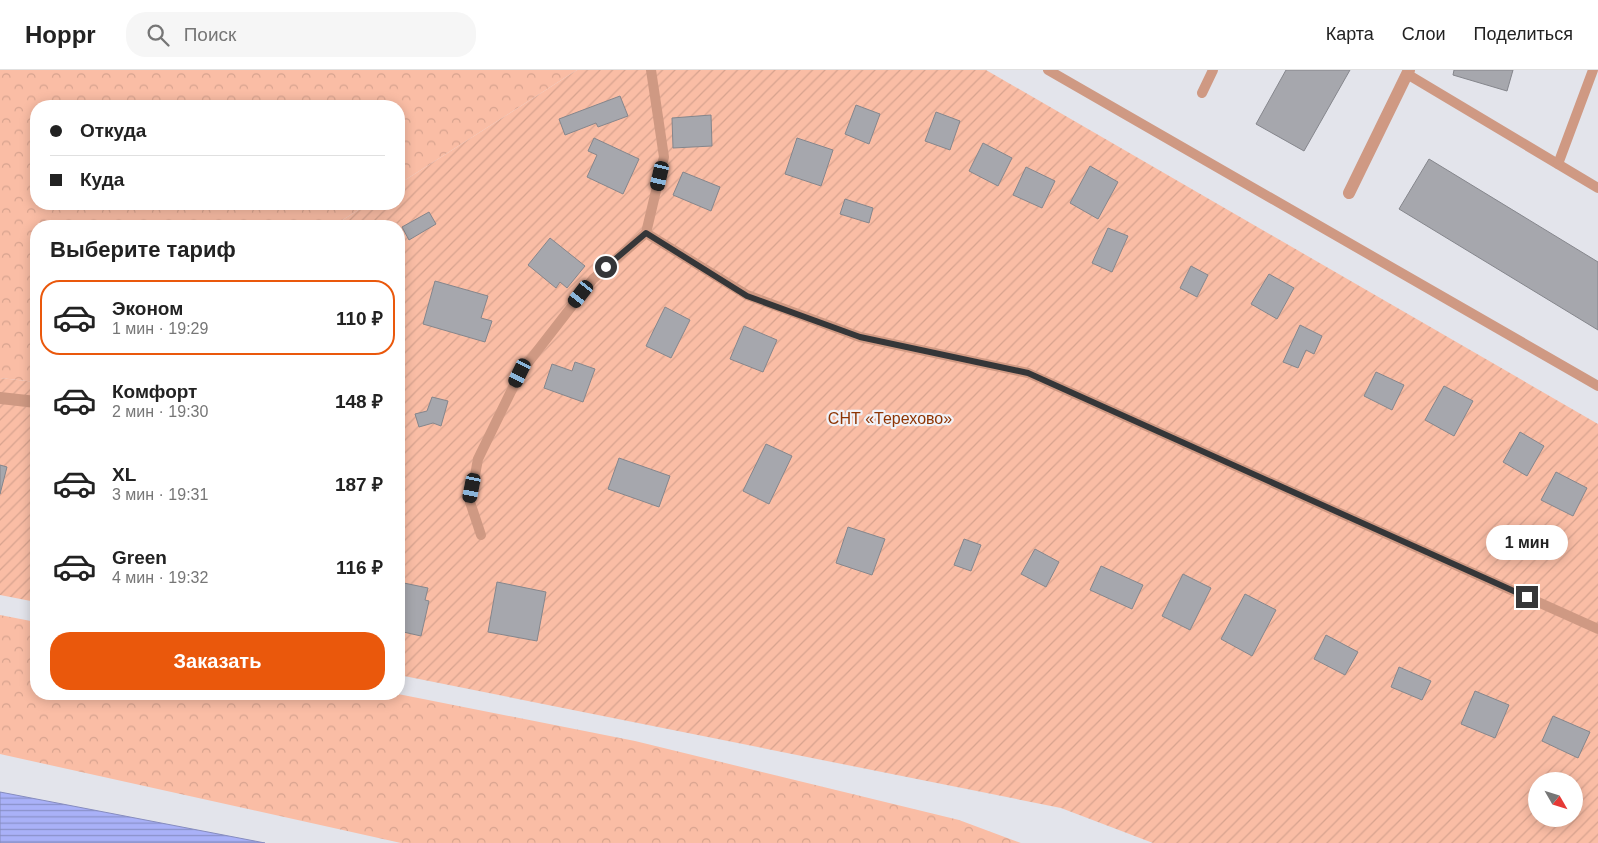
<!DOCTYPE html>
<html lang="ru">
<head>
<meta charset="utf-8">
<style>
  body { margin:0; font-family:Helvetica,sans-serif; background:#f6f6f6; color:#222; height:100vh; display:flex; flex-direction:column; font-size:19px; white-space:nowrap }
  * { box-sizing:border-box; margin:0 }
  p { font-size:16px; color:#767676 }
  .icon { flex:none; width:28px; height:28px; fill:none; stroke:currentColor; stroke-width:2; stroke-linecap:round; stroke-linejoin:round }
  .map { position:relative; flex:1; overflow:hidden }
  .side { position:absolute; left:30px; top:150px; width:375px; height:480px; display:flex; flex-direction:column; background:#fff; border-radius:20px; box-shadow:0 2px 12px #0003 }
  .side>* { flex:none }
  .hud { position:absolute; left:30px; top:30px; width:375px; height:110px; border-radius:20px; box-shadow:0 2px 12px #0003; display:grid; align-content:center; height:110px; padding:0 20px; background:#fff }
  .needle { width:32px; rotate:129deg }
  .fabs { position:absolute; left:1528px; top:702px; display:grid; gap:10px }
  .fabs a { display:grid; place-items:center; width:55px; height:55px; border-radius:50%; background:#fff; box-shadow:0 2px 12px #0003; font-size:25px }
  .end { position:absolute; width:22px; height:22px; margin:-11px; border:6px solid #353638; background:#fff; box-shadow:0 0 0 2px #fff }
  .from { border-radius:50% }
  .bubble { position:absolute; height:35px; border-radius:18px; background:#fff; box-shadow:0 2px 12px #0003; font-size:16px; font-weight:700; line-height:35px; text-align:center }
  .car { position:absolute; width:15px; height:30px; margin:-15px -8px; border-radius:6px; box-shadow:0 0 4px 1px #0007; background:linear-gradient(#222 24%,#8ab4d8 0 40%,#222 0 76%,#8ab4d8 0 86%,#222 0) }
  .hud b { display:flex; align-items:center; gap:18px; height:48px; font-size:19px }
  .hud b+b { border-top:1px solid #e0e0e0 }
  .hud i { width:12px; height:12px; background:#222 }
  ul { padding:0; list-style:none }
  li { display:flex; align-items:center; gap:15px; height:75px; margin:0 10px 8px; padding:0 10px; border:2px solid transparent; border-radius:20px }
  li div { flex:1 }
  li b { display:block; font-size:19px }
  li em { font-style:normal; font-weight:700 }
  li.on { border-color:#ea580c }
  li>.icon { width:45px; height:45px; stroke-width:1.5 }
  h2 { padding:0 20px; font-size:22px; line-height:60px }
  .action { display:flex; gap:10px; margin-top:auto; padding:10px 20px }
  .action a { flex:1; height:58px; border-radius:20px; background:#ea580c; color:#fff; font-size:20px; font-weight:700; line-height:58px; text-align:center }
  header { display:flex; align-items:center; gap:30px; box-sizing:border-box; height:70px; padding:0 25px; background:#fff; border-bottom:1px solid #e0e0e0 }
  header strong { font-size:24px }
  nav { display:flex; gap:28px; margin-inline-start:auto; font-size:18px }
  .search { width:350px; height:45px; background:#f6f6f6; display:flex; align-items:center; gap:12px; box-sizing:border-box; padding:0 18px; border-radius:20px; color:#767676; font-size:19px }
  .map>svg:first-child { display:block }
</style>
</head>
<body>
<header>
<strong>Hoppr</strong>
<div class="search"><svg class="icon" aria-label="search" viewBox="0 0 24 24"><circle cx="10" cy="10" r="6"/><path d="M15 15l6 6"/></svg>Поиск</div>
<nav><a>Карта</a><a>Слои</a><a>Поделиться</a></nav>
</header>
<div class="map">
<svg width="1598" height="773" viewBox="0 0 1598 773">
  <defs>
    <pattern id="forest-crowns" width="20" height="18" patternUnits="userSpaceOnUse" patternTransform="scale(1.25)"><rect width="20" height="18" fill="#fabda5"/><path d="M2 6a3 3 0 1 1 6 0M12 15a3 3 0 1 1 6 0" fill="none" stroke="#d7a38f"/></pattern>
    <pattern id="garden-furrows" width="10" height="10" patternUnits="userSpaceOnUse" patternTransform="scale(1.25)"><rect width="10" height="10" fill="#fabda5"/><path d="M-1 1l2-2M0 10L10 0M9 11l2-2" fill="none" stroke="#d7a38f"/></pattern>
    <pattern id="water-rules" width="6" height="5" patternUnits="userSpaceOnUse" patternTransform="scale(1.25)"><rect width="6" height="5" fill="#a9b1f8"/><path d="M0 2.5h6" fill="none" stroke="#8a91ca"/></pattern>
  </defs>
  <rect width="100%" height="100%" fill="#e3e4eb"/>
  <!-- forest -->
  <g fill="url(#forest-crowns)">
    <path d="M0,0H577L399,114V36H36V134H368L333,156H36V312L0,308Z"/>
    <path d="M0,545L36,552V624H398L635,671L959,750L1021,773H401L0,684Z"/>
  </g>
  <!-- garden -->
  <g fill="url(#garden-furrows)" fill-rule="evenodd">
    <path d="M577,0H986L1598,354V773H1153L1061,738L399,605V156H333L368,134H399V114ZM1536,711H1574V749H1536Z"/>
    <path d="M0,308L36,312V532L0,525Z"/>
  </g>
  <!-- water -->
  <path fill="url(#water-rules)" stroke="#868cbe" d="M0,722L265,773H0Z"/>
  <!-- building -->
  <g fill="#a6a7ad" stroke="#85868c">
    <path d="M1286,0H1350L1304,81L1256,54Z"/>
    <path d="M1454,0H1513L1507,21L1453,5Z"/>
    <path d="M620,26L628,46L598,57L596,53L565,65L559,49Z"/>
    <path d="M856,35L880,44L869,74L845,64Z"/>
    <path d="M936,42L960,51L950,80L925,71Z"/>
    <path d="M711,45L712,76L673,78L672,48Z"/>
    <path d="M594,68L639,89L623,124L587,107L597,85L588,81Z"/>
    <path d="M797,68L833,80L821,116L785,104Z"/>
    <path d="M983,73L1012,88L998,116L969,101Z"/>
    <path d="M1429,89L1598,192V260L1399,139Z"/>
    <path d="M1090,96L1118,112L1098,149L1070,133Z"/>
    <path d="M1026,97L1055,111L1042,138L1013,125Z"/>
    <path d="M683,102L720,117L711,141L673,125Z"/>
    <path d="M845,129L873,138L869,153L840,144Z"/>
    <path d="M429,142L436,154L409,170L402,157Z"/>
    <path d="M1108,158L1128,166L1112,202L1092,193Z"/>
    <path d="M550,168L585,196L567,218L560,212L556,218L528,195Z"/>
    <path d="M1191,196L1208,205L1197,227L1180,218Z"/>
    <path d="M1269,204L1294,218L1277,249L1251,234Z"/>
    <path d="M435,211L488,226L481,248L492,251L485,272L423,254Z"/>
    <path d="M665,237L690,250L671,288L646,276Z"/>
    <path d="M1300,255L1322,266L1314,284L1306,280L1298,298L1283,292Z"/>
    <path d="M744,256L777,270L763,302L730,289Z"/>
    <path d="M575,292L595,299L583,332L544,318L552,294L572,301Z"/>
    <path d="M1376,302L1404,315L1392,340L1364,326Z"/>
    <path d="M1444,316L1473,331L1454,366L1425,350Z"/>
    <path d="M432,327L448,331L441,356L433,353L419,357L415,344L427,341Z"/>
    <path d="M1520,362L1544,376L1527,406L1503,392Z"/>
    <path d="M766,374L792,386L769,434L743,421Z"/>
    <path d="M619,388L670,406L659,437L608,419Z"/>
    <path d="M0,395L7,397L0,424Z"/>
    <path d="M1556,402L1587,418L1573,446L1541,430Z"/>
    <path d="M848,457L885,469L872,505L836,493Z"/>
    <path d="M964,469L981,475L971,501L954,495Z"/>
    <path d="M1035,479L1059,492L1046,517L1021,504Z"/>
    <path d="M1101,496L1143,515L1132,539L1090,520Z"/>
    <path d="M1183,504L1211,518L1190,560L1162,546Z"/>
    <path d="M399,512L428,518L425,530L429,531L421,566L399,561Z"/>
    <path d="M497,512L546,522L537,571L488,562Z"/>
    <path d="M1245,524L1276,540L1252,586L1221,569Z"/>
    <path d="M1326,565L1358,582L1345,605L1314,589Z"/>
    <path d="M1399,597L1431,611L1422,630L1391,617Z"/>
    <path d="M1475,621L1509,635L1495,668L1461,654Z"/>
    <path d="M1553,646L1590,662L1578,688L1542,671Z"/>
  </g>
  <g fill="none" stroke-linecap="round" stroke-linejoin="round">
    <!-- service -->
    <g stroke="#cf9983" stroke-width="10">
      <path d="M651,0L664,87L646,163L747,225L860,267L1028,303L1598,559"/>
      <path d="M1048,0L1598,316"/>
      <path d="M1407,4L1598,118"/>
      <path d="M1202,23L1213,0"/>
      <path d="M1558,94L1593,0"/>
      <path d="M481,465L470,432L478,389L520,303L593,209L646,163"/>
    </g>
    <!-- minor -->
    <g stroke="#cf9983" stroke-width="12">
      <path d="M1349,123L1409,0"/>
      <path d="M0,328L36,332"/>
    </g>
  </g>
  <g fill="none" stroke-linecap="round" stroke-linejoin="round">
    <!-- route -->
    <path stroke="#353638" stroke-width="6" d="M606,197L646,163L747,226L860,267L1028,303L1527,527"/>
  </g>
  <g text-anchor="middle" dominant-baseline="central" stroke-width="4.5" stroke-linejoin="round" paint-order="stroke">
    <!-- park labels -->
    <g font-size="16" fill="#8d3504" stroke="#f0f2f8">
      <text x="890" y="348">СНТ «Терехово»</text>
    </g>
  </g>
</svg>
<div class="fabs">
<a><svg class="needle" viewBox="-14 -14 28 28"><path d="M0-13l5 13h-10z" fill="#e53935"/><path d="M0 13l5-13h-10z" fill="#767676"/></svg></a>
</div>
<i class="end from" style="left:606px;top:197px"></i>
<i class="end" style="left:1527px;top:527px"></i>
<div class="bubble" style="left:1486px;top:455px;width:82px">1 мин</div>
<i class="car" style="left:660px;top:106px;rotate:193deg"></i>
<i class="car" style="left:581px;top:224px;rotate:218deg"></i>
<i class="car" style="left:520px;top:303px;rotate:206deg"></i>
<i class="car" style="left:472px;top:418px;rotate:191deg"></i>
<div class="hud">
<b><i class="from"></i>Откуда</b>
<b><i></i>Куда</b>
</div>
<section class="side">
<h2>Выберите тариф</h2>
<ul>
<li class="on"><svg class="icon" aria-label="car" viewBox="0 0 24 24"><path d="M5 17H2v-5l4-1 3-4h7l3 4 3 1v5h-3M9 17h6M6 11h13"/><circle cx="7" cy="17" r="2"/><circle cx="17" cy="17" r="2"/></svg><div><b>Эконом</b><p>1 мин · 19:29</p></div><em>110 ₽</em></li>
<li><svg class="icon" aria-label="car" viewBox="0 0 24 24"><path d="M5 17H2v-5l4-1 3-4h7l3 4 3 1v5h-3M9 17h6M6 11h13"/><circle cx="7" cy="17" r="2"/><circle cx="17" cy="17" r="2"/></svg><div><b>Комфорт</b><p>2 мин · 19:30</p></div><em>148 ₽</em></li>
<li><svg class="icon" aria-label="car" viewBox="0 0 24 24"><path d="M5 17H2v-5l4-1 3-4h7l3 4 3 1v5h-3M9 17h6M6 11h13"/><circle cx="7" cy="17" r="2"/><circle cx="17" cy="17" r="2"/></svg><div><b>XL</b><p>3 мин · 19:31</p></div><em>187 ₽</em></li>
<li><svg class="icon" aria-label="car" viewBox="0 0 24 24"><path d="M5 17H2v-5l4-1 3-4h7l3 4 3 1v5h-3M9 17h6M6 11h13"/><circle cx="7" cy="17" r="2"/><circle cx="17" cy="17" r="2"/></svg><div><b>Green</b><p>4 мин · 19:32</p></div><em>116 ₽</em></li>
</ul>
<div class="action"><a>Заказать</a></div>
</section>
</div>
</body>
</html>
